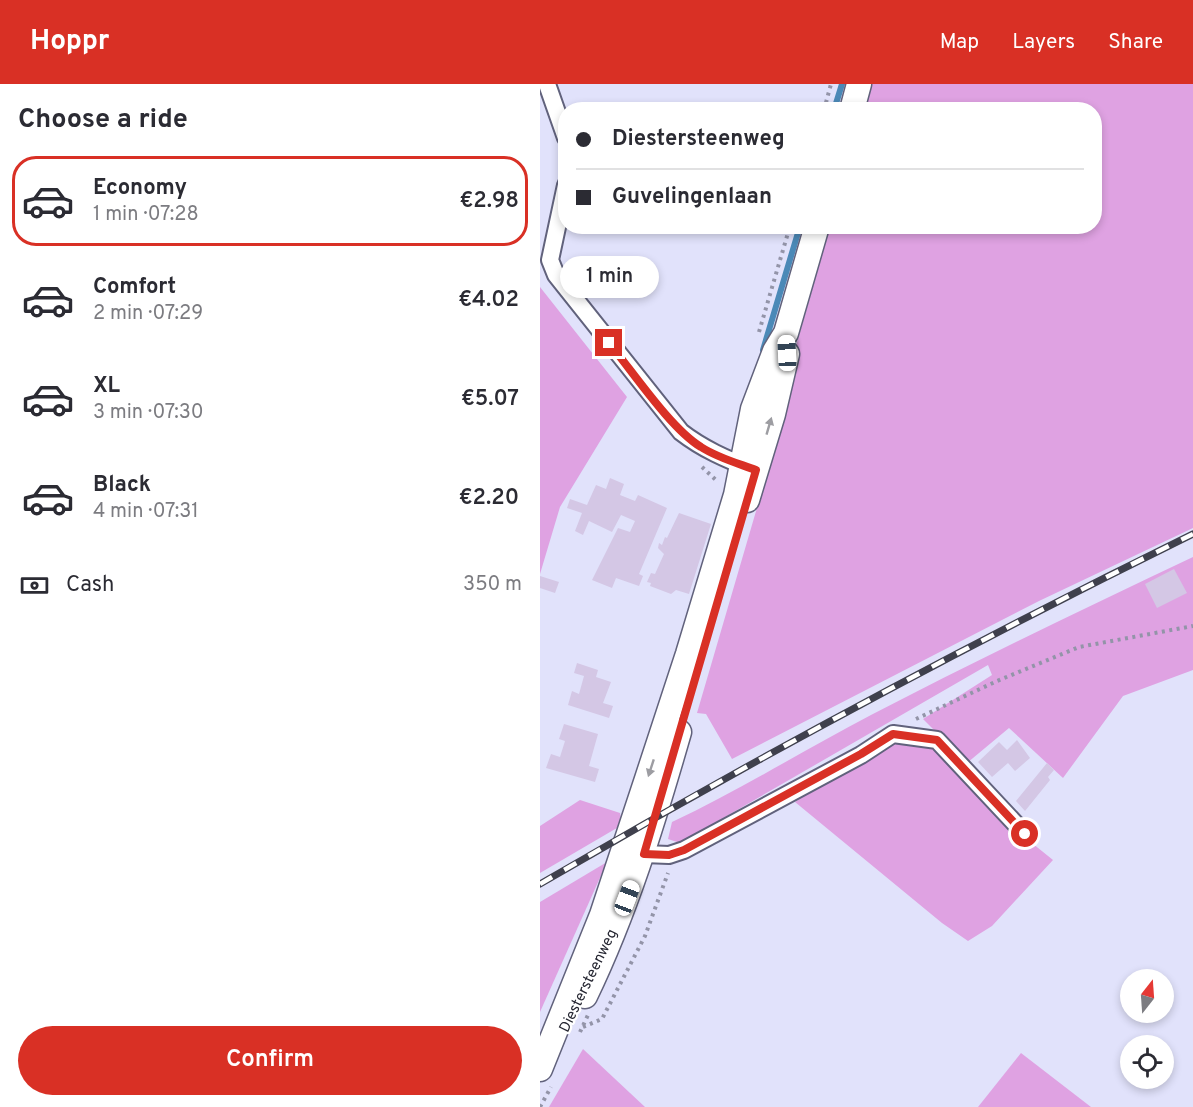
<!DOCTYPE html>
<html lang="en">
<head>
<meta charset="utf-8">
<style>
  body { margin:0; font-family:Overpass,sans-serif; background:#f7f7f7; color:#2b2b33; height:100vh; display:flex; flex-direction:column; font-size:22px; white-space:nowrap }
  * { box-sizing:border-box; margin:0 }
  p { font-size:20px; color:#7c7c81 }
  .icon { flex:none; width:33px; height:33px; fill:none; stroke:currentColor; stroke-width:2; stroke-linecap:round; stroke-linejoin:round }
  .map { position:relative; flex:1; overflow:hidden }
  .details { display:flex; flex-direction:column; background:#fff; width:540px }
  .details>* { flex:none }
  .top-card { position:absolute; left:18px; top:18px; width:544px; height:132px; border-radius:24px; box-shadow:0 3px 9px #0003; display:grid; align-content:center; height:132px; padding:0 18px; background:#fff }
  .needle { width:39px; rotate:17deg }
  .tools { position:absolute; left:580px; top:885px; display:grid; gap:12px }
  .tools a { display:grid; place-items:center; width:54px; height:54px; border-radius:50%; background:#fff; box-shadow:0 3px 9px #0003; font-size:30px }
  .end { position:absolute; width:27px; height:27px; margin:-14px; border:8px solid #d93025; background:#fff; box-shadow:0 0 0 3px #fff }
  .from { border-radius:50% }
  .bubble { position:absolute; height:42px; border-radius:21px; background:#fff; box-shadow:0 3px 9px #0003; font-size:20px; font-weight:600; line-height:42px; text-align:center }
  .car { position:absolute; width:18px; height:36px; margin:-18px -9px; border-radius:8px; box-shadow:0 0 4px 2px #0007; background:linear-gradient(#fff 24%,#345 0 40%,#fff 0 76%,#345 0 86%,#fff 0) }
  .top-card b { display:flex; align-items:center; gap:21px; height:57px; font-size:22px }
  .top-card b+b { border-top:2px solid #e1e1e2 }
  .top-card i { width:15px; height:15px; background:#2b2b33 }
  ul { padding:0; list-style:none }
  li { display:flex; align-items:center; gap:18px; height:90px; margin:0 12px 9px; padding:0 6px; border:3px solid transparent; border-radius:24px }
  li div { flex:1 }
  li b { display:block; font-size:22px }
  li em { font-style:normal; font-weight:600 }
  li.on { border-color:#d93025 }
  li>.icon { width:54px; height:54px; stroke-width:1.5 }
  h2 { padding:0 18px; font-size:27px; line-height:72px }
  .pay { display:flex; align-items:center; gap:15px; height:66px; padding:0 18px; font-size:22px }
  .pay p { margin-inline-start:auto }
  .button { display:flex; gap:12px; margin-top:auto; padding:12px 18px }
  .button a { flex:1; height:69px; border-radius:36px; background:#d93025; color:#fff; font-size:24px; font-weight:600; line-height:69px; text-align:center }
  header { display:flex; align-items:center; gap:36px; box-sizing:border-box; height:84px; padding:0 30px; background:#d93025; color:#fff }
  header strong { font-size:28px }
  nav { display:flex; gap:33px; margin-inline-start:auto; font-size:21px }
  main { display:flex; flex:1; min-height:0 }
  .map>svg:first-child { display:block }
</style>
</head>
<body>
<header>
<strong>Hoppr</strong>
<nav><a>Map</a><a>Layers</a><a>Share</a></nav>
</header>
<main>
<section class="details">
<h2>Choose a ride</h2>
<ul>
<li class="on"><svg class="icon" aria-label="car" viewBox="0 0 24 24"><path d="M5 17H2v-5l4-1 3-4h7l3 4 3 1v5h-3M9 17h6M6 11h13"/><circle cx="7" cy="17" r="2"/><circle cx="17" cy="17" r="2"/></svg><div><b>Economy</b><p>1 min · 07:28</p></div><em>€2.98</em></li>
<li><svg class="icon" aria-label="car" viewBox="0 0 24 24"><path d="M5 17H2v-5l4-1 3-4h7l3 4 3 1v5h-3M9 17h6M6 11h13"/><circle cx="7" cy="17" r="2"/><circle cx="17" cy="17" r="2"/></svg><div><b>Comfort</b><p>2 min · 07:29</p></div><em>€4.02</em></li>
<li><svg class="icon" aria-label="car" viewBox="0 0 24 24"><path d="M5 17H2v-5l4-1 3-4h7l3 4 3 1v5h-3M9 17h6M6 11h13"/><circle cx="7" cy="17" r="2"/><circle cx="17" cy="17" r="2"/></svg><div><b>XL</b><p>3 min · 07:30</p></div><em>€5.07</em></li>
<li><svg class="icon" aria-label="car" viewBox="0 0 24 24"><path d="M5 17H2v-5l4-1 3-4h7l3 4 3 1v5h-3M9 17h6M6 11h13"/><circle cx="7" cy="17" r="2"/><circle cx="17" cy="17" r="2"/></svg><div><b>Black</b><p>4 min · 07:31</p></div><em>€2.20</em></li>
</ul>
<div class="pay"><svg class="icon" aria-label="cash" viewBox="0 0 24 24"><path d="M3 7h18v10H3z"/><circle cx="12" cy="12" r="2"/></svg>Cash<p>350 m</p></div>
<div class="button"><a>Confirm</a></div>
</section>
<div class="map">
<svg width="653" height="1023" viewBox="0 0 653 1023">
  <rect width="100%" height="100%" fill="#e1e2fb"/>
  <!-- green -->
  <g fill="#dfa2e2">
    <path d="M331,0H653V444L499,517L192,675L166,630L157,629L245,328L252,276L290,143L555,142V26L324,25Z"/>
    <path d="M0,203L87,313L20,423L0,490Z"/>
    <path d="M653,473V586L583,612L523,694L469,644L427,679L383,635L452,591L448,581L140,759L128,755L132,738C200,706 264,666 331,631C437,576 545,524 653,473Z"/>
    <path d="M372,643L482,751L513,776L452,842L428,857L402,839L255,718Z"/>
    <path d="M40,716L80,729L82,741L0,789V742Z"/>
    <path d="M67,778L0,928V818Z"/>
    <path d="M43,965L105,1023H9Z"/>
    <path d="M481,969L551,1023H438Z"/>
  </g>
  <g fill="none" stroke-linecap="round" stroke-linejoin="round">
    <!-- stream -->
    <g stroke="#4b89b7" stroke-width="6">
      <path d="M294,26L302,0"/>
      <path d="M223,266L260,142"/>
    </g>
  </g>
  <!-- building -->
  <g fill="#d4c7e5">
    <path d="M70,394L84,400L80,411L95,417L98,411L127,424L99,490L103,492L99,502L76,494L72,504L52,496L78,444L90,448L95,437L81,431L72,448L49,437L43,451L35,447L42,429L27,424L30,415L47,421L56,401L66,405Z"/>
    <path d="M139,429L171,440L149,510L136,506L131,510L110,502L111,499L107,498L111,489L115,490L124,470L118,464L119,459L122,461L125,453L127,454Z"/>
    <path d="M634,485L647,509L617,524L605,500Z"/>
    <path d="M0,492L19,498L15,509L0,504Z"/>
    <path d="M37,579L58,586L56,593L71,598L63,619L73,622L69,634L28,621L32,607L39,610L44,592L34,589Z"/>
    <path d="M24,640L58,650L49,682L59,685L55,698L6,684L11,670L20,673L25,657L19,655Z"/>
    <path d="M477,656L490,674L475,687L468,679L452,693L438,678L459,658L467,666Z"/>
    <path d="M507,679L514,686L508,693L510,696L485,727L476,717Z"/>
  </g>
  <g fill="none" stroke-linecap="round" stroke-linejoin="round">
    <!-- minor casing -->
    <g stroke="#61627c" stroke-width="20">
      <g id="minor">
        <path d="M7,0L26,54"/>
        <path d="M26,101L10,176L16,191L141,348C163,365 186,375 212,385"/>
        <path d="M104,770L129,771L144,766L321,671L353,650L397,656L485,750"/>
      </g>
    </g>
    <!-- secondary casing -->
    <g stroke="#61627c" stroke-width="27">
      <g id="secondary">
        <path d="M312,26L319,0"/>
        <path d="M207,416L233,330L247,270"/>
        <path d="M45,912C86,827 113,738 139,648"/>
        <path d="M0,985L62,831L107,695L148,570L196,411L213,325L235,267L246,249L277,142"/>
      </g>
    </g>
    <!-- path -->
    <g stroke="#9394a8" stroke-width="4" stroke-dasharray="3 4.5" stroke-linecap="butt">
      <path d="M284,26L291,0"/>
      <path d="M219,248L250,142"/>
      <path d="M162,383L178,398"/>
      <path d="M376,635L457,597L539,563L653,542"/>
      <path d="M43,943L62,935L105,852L128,789"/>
      <path d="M40,948L48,931"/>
      <path d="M0,1023L11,1003"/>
    </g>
    <!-- minor -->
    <use href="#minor" stroke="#fff" stroke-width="16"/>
    <!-- secondary -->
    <use href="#secondary" stroke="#fff" stroke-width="24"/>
    <!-- rail casing -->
    <g stroke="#3f404d" stroke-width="7">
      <path id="rail" d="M0,800C213,676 431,559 653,450"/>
    </g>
    <!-- rail -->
    <use href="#rail" stroke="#fff" stroke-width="4.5" stroke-dasharray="14" stroke-linecap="butt"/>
  </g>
  <!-- one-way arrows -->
  <defs><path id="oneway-solid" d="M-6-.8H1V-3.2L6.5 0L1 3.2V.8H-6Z" transform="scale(1.5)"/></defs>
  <g fill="#9d9da2">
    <use href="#oneway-solid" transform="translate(229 342) rotate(-74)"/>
    <use href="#oneway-solid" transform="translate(111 684) rotate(108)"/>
  </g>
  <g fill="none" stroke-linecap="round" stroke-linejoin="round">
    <!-- route -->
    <path stroke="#d93025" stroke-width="8" d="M69,259C93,288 131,345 161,363C178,374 197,379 216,386L104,770L129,771L144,766L321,670L353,650L397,656L485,750"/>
  </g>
  <g text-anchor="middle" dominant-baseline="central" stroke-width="4.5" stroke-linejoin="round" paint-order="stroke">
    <!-- street labels -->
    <g font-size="15" fill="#252631" stroke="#fff">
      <text transform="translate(49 897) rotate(-64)">Diestersteenweg</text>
    </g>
  </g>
</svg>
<div class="tools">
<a><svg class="needle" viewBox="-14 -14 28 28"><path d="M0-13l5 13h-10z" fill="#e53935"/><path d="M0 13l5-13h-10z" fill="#7c7c81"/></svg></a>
<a><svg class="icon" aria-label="locate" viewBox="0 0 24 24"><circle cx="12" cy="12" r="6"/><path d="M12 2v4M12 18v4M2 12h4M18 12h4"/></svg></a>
</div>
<i class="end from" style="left:485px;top:750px"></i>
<i class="end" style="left:69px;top:259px"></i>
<div class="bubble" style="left:20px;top:172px;width:99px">1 min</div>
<i class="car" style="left:247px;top:269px;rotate:357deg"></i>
<i class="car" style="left:87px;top:814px;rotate:21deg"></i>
<div class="top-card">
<b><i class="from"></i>Diestersteenweg</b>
<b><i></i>Guvelingenlaan</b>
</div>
</div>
</main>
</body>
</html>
